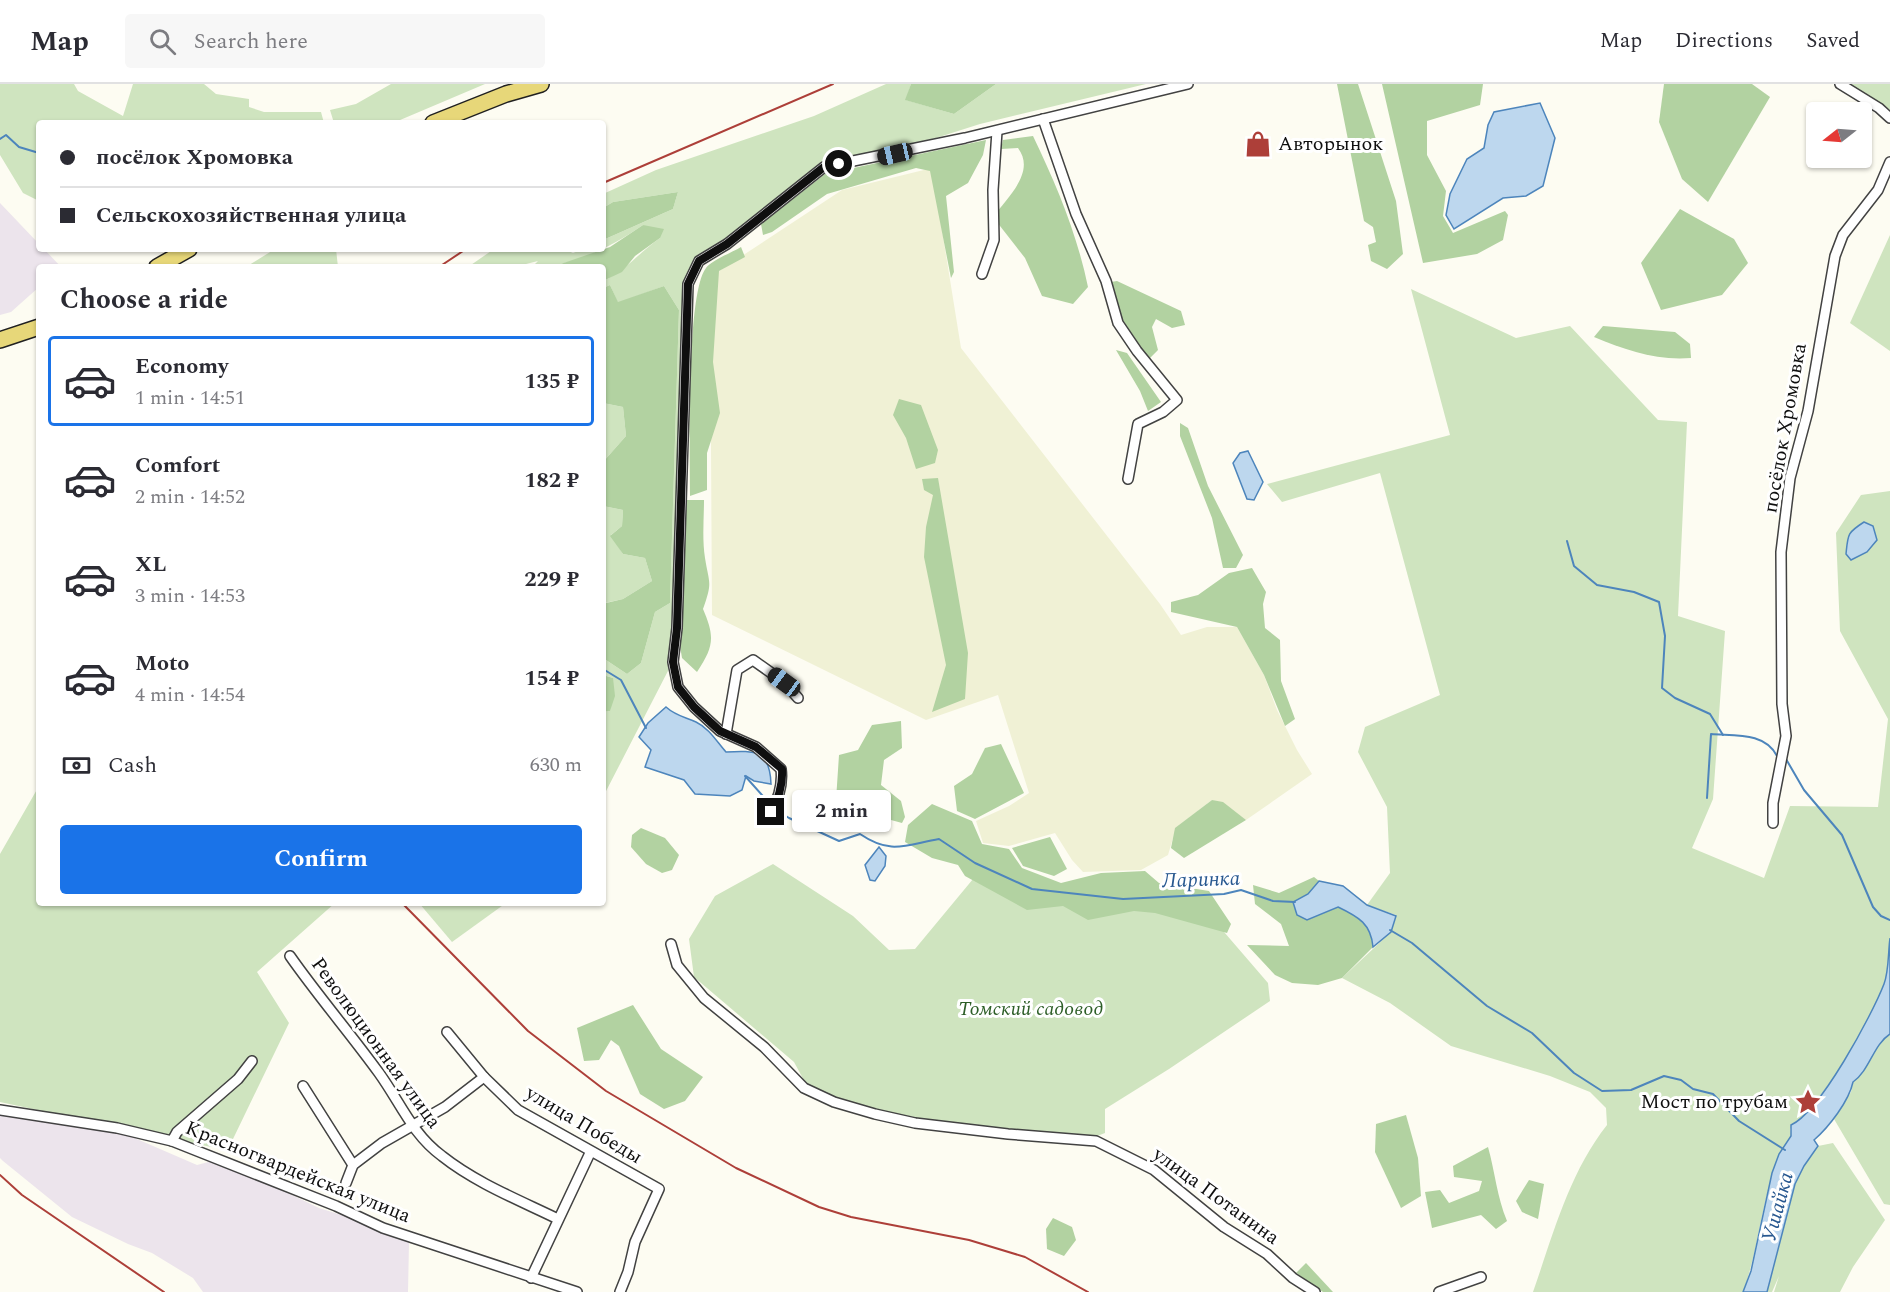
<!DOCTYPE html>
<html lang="en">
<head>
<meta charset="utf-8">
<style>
  body { margin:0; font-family:Spectral,serif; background:#f7f7f7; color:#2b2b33; height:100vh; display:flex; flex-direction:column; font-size:22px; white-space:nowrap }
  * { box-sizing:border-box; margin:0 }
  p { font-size:20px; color:#7c7c81 }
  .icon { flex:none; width:33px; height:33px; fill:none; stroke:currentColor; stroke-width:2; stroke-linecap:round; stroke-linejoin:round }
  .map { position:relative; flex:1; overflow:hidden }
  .side { position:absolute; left:36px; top:180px; width:570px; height:642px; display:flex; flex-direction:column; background:#fff; border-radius:6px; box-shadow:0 2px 4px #0004 }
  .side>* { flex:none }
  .hud { position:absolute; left:36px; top:36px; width:570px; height:132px; border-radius:6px; box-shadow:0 2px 4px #0004; display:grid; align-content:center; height:132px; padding:0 24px; background:#fff }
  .needle { width:39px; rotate:253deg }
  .buttons { position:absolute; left:1806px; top:18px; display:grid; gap:12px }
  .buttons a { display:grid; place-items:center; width:66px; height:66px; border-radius:6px; background:#fff; box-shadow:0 2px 4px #0004; font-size:30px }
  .end { position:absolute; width:27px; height:27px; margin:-14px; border:8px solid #0f0f0f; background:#fff; box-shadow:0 0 0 3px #fff }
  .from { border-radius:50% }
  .bubble { position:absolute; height:42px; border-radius:6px; background:#fff; box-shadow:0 2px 4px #0004; font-size:20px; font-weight:700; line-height:42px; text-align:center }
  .car { position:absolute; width:18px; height:36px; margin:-18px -9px; border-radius:8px; box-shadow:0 0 4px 2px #0007; background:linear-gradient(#222 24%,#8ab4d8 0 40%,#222 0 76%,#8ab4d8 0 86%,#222 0) }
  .hud b { display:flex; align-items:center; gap:21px; height:57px; font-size:22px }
  .hud b+b { border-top:2px solid #e1e1e2 }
  .hud i { width:15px; height:15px; background:#2b2b33 }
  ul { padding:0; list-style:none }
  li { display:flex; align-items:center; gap:18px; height:90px; margin:0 12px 9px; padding:0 12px; border:3px solid transparent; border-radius:6px }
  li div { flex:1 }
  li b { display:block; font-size:22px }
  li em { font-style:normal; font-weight:700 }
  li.on { border-color:#1a73e8 }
  li>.icon { width:54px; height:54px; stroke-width:1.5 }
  h2 { padding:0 24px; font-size:27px; line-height:72px }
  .pay { display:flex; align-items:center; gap:15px; height:66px; padding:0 24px; font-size:22px }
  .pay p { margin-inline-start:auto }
  .cta { display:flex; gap:12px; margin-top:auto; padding:12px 24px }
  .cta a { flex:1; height:69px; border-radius:6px; background:#1a73e8; color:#fff; font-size:24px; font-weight:700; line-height:69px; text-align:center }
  header { display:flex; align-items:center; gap:36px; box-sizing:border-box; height:84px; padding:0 30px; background:#fff; border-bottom:2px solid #e1e1e2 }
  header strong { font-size:28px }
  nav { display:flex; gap:33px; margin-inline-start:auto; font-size:21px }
  .search { width:420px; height:54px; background:#f7f7f7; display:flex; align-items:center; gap:15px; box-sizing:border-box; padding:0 21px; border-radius:6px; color:#7c7c81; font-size:22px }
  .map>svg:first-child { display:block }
</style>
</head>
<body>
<header>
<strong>Map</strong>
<div class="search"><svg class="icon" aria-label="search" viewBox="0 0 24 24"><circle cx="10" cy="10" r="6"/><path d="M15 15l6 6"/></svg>Search here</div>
<nav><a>Map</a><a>Directions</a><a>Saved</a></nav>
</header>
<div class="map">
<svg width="1890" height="1208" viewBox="0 0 1890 1208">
  <rect width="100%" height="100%" fill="#fdfcf2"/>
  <!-- industrial -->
  <g fill="#ece4ec">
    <path d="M0,119L39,160V165H44L61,183H39V203L11,228L0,231Z"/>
    <path d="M0,1030L123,1049L197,1081L212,1077L249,1090L319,1124L351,1134L409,1159L408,1208H203L193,1194L152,1169L128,1160L72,1133L3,1077L0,1074Z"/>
  </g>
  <!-- farmland -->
  <path fill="#f0f1d5" d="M932,84L961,264L1160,520L1181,551L1207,543H1237L1264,591L1277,626L1297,666L1312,690L1246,736L1212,716L1176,744L1168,771L1141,786L1083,788L1072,776L1055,749L1009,762L983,759L976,737L1009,722L1029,709L998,611L926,636L712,531L710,193L842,106Z"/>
  <!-- green -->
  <g fill="#cfe4bf">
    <path d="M0,0H74L78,7L123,32L133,0H204L216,10L249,15V23L264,28H321L324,39H39V117L23,109L0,71Z"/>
    <path d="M391,0H485L393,39H334L330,26L356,20Z"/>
    <path d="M886,0H911L906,16L954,30L996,0H1146L980,40L936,54L820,79L728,154L698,171L685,195L670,583L603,713V628L610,627L613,594L603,591V574L627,590L641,579L655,528L670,519L679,226L664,202L618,219L610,201L603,204V197C625,187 640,168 660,154L643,141C609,164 573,183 532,183L538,177L514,183H468L494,165H564L573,169L583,165H603V156L673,125L678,108L613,118L603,124V110L656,86L814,32Z"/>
    <path d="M1848,0H1890V26Z"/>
    <path d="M1890,151V267L1850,239Z"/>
    <path d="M275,165H336L338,183H246Z"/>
    <path d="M1411,205L1516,254L1570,242L1658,336L1687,338L1678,532L1725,547L1713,715L1692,764L1764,794L1790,722L1878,723L1888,635L1840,547L1836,449L1861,411L1890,407V854C1888,868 1889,886 1884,900C1867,945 1826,1013 1790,1045L1791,1052C1761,1098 1762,1157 1743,1208H1533C1553,1151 1569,1089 1607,1041L1606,1024L1590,1008L1550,992L1451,962L1390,919L1342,894L1391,848L1396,831L1367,821L1390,789L1387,723L1358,668L1365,643L1440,611L1380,389L1282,418L1267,400L1450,351Z"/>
    <path d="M603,319L623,323L626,352L603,378Z"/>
    <path d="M603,422L623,426L622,442L611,451L623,470L645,474L652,497L623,515L605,519L603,517Z"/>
    <path d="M39,702V819H335L257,888L289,939L233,1055L211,1063L0,1018V770Z"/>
    <path d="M773,780L853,832L889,866L915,865L978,789L1212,834L1268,899L1270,917L1169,985L1105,1025V1049L1092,1054L962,1042L866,1024L835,1015L807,1002L794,978L694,893L689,855L715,812Z"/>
    <path d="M419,819H506L452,858Z"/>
    <path d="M1890,950V1121L1884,1120L1834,1035L1851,1008L1853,998C1870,986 1873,961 1890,950Z"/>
    <path d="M1833,1059L1885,1136L1853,1183L1840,1208H1774L1779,1192L1772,1208H1767L1795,1100L1804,1082L1818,1062Z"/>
  </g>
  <!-- forest -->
  <g fill="#b2d2a1">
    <path d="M911,0H996L954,30L905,16Z"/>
    <path d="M1337,0H1358L1396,117L1403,170L1387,185L1371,177L1368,161L1376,158L1373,143L1364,137Z"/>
    <path d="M1382,0H1483L1480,21L1427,37V71L1446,107L1443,132L1453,149L1505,127L1508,131L1503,156L1477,170L1423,179Z"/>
    <path d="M1664,0H1752L1770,13L1708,118L1682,95L1659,38Z"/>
    <path d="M1033,52C1057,102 1077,150 1088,203L1073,220L1042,212L1025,174L993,133C1008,113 1036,88 1018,64L1001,65L1003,56Z"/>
    <path d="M986,56L983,71L968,99L946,112L954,188L951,194L930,87L916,84L827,110L772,148L763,151L761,140L825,90Z"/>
    <path d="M678,108L673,125L603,156V124L613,118Z"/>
    <path d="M1680,125L1734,155L1748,179L1722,211L1661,226L1641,179Z"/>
    <path d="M643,141L664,145L660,154L635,172L622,188L603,197V183H552L610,163Z"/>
    <path d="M741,163L745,173L719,187L713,278L720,329L707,369V406L690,412C690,373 686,209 706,184C712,176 731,169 741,163Z"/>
    <path d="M1117,197L1181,227L1185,241L1172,244L1156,235L1152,243L1158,266L1149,275L1118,229L1111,198Z"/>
    <path d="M610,201L618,218L664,202L679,226L670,519L655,528L641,579L627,590L603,574V517L606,519L623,515L652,497L645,474L623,470L610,452L622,442L623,426L603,422V378L626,352L623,323L603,319V204Z"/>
    <path d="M1603,242L1675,248L1690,260L1691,274C1657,277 1625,266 1594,253Z"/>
    <path d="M1116,266L1127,269L1161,318L1148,327L1140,307Z"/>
    <path d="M899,315L921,321L938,366L935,379L916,385L906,354L893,331Z"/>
    <path d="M1180,339L1188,344L1208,402L1243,471L1236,484H1223L1212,434L1180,352Z"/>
    <path d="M938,394L968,569L965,615L932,628L946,581L924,473L926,443L933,411L924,406L922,395Z"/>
    <path d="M686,416H704C704,434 702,455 705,474C709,500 713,497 703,525C715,553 714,562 697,588L682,574L680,562Z"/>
    <path d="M1252,484L1266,508L1263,520L1265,544L1280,556L1281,597L1295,635L1285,642L1264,591L1237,543L1171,528V518L1198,511L1229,489Z"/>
    <path d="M603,591L613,594L615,612L610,627L603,628Z"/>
    <path d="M901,637L902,664L884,676L881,701L901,717L905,733L902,739L891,736L874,742L867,727L836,716L839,671L858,666L872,641Z"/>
    <path d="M1001,660L1024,709L975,735L957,727L954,702L972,690L985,664Z"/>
    <path d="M1212,716L1223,718L1246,736L1184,774L1171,764L1175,744Z"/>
    <path d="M932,720L972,737L982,760L1009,765L1022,784L1061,799L1101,789L1145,787L1159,799L1209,807L1231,840L1227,849L1155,829L1134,827L1088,836L1063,822L1027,826L965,792L958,781L932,774L905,758L908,741Z"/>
    <path d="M641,744L665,754L679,771L672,786L662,789L646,780L631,763L632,751Z"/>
    <path d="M1050,753L1067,785L1054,792L1023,782L1012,764Z"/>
    <path d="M1314,793L1319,797L1308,810L1294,818L1307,836L1338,823C1359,833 1371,840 1373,863L1342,894L1318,901L1292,899L1275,891L1247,861L1289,862L1281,840L1255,820L1253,801L1279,809Z"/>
    <path d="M633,921L661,965L703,993L685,1017L664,1025L640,1010L619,962L611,956L599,976L584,977L577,944Z"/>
    <path d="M1406,1031L1418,1074L1421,1112L1401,1124L1375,1068L1376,1040Z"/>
    <path d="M1488,1063C1495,1088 1497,1113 1507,1137L1496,1145L1481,1131L1432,1144L1425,1108L1440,1106L1449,1119L1479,1107L1482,1097L1454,1093L1453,1082Z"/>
    <path d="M1529,1096L1544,1100L1538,1135L1522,1128L1516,1117Z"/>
    <path d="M1053,1134L1072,1143L1076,1156L1064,1172L1047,1165L1046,1145Z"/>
    <path d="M1306,1179L1333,1208H1323L1296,1189Z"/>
  </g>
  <!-- water -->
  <g fill="#bdd7ee" stroke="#4d85bc" stroke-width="1.5">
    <path d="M1540,19L1555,54L1543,102L1526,112L1503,114L1454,145L1446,131L1450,110L1467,75L1484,64L1488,41L1494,28Z"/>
    <path d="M1248,367L1263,398L1254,416L1247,415L1233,379L1240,369Z"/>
    <path d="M1864,438L1873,442L1877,456L1867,468L1851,476L1846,470C1848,450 1847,449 1864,438Z"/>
    <path d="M666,623C676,632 685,633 696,638C709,644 717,658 726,668C756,666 770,667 771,700L754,697L746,692L742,706L730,712L695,710L684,696L645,683L651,666L639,653L648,639Z"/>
    <path d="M879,763L886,772L885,782L875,797L870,796L865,781Z"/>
    <path d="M1319,797L1343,802L1367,821L1396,832L1391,848L1373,863C1371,840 1359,833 1338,823L1307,836L1297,831L1293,818L1308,810Z"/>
    <path d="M1890,854V950C1873,961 1870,986 1853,998C1849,1017 1829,1043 1814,1056L1818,1062L1804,1082L1795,1100L1767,1208H1743L1751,1187L1772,1089L1779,1070L1791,1052V1041C1820,1028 1872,931 1884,900C1889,887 1888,868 1890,854Z"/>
  </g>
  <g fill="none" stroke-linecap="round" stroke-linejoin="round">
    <!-- stream -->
    <g stroke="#4d85bc" stroke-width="2">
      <path d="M0,55L6,51L19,63L39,69"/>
      <path d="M1567,457L1574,482L1597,501L1634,508L1659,518L1665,552L1662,604L1675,614L1710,630L1723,651"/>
      <path d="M603,585L621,596L646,644"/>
      <path d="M1786,675L1804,706L1842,751L1873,823L1881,832L1890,836"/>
      <path d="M745,692L771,721"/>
      <path d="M1707,714L1711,650C1735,652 1765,648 1777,672"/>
      <path d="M775,725L789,734L839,757L860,750C891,771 905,761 939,755L975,779L1032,805L1123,815L1224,810L1241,806L1273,817L1295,818"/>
      <path d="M1390,846L1412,859L1487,922L1532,949L1574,989L1602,1007L1631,1006L1664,992L1681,996L1693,1005L1713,1010L1739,1037L1785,1066"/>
    </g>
    <!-- street casing -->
    <g stroke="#424242" stroke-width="12">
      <g id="street">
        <path d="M1840,0L1879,24L1890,34"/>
        <path d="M1043,35L1076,130L1106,197L1118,239L1137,267L1177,316L1163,328L1138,340L1128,395"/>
        <path d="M982,190L994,156L993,106L997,47"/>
        <path d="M726,650L737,586L753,576L784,598L798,614"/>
        <path d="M771,728C779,714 783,701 781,685L756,663L720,647L694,623L678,603L673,578L677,544L688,200L699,177L727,160L824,83L965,54L1188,0"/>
        <path d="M1773,739V719L1786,652L1782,620L1781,468L1790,394L1808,327L1835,172L1843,151L1878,106L1890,78"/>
        <path d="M671,860L677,881L704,914L764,963L804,1004L834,1018L875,1030L915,1039L1008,1050L1096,1057L1154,1086L1224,1143L1267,1170L1293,1194L1315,1208"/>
        <path d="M290,872C318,912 350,949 379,989C400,1018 412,1050 442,1072C476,1099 519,1116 558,1135"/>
        <path d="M447,948L484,993L518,1026L659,1105L635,1158L628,1188L620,1208"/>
        <path d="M303,1002L353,1081"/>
        <path d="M0,1026L117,1044L172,1057L336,1122L383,1144L577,1208"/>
        <path d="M172,1057L177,1048L238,995L252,977"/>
        <path d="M346,1099L353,1081L382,1059L445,1023L484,993"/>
        <path d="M531,1194L590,1069"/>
        <path d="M1439,1208L1481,1193"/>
      </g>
    </g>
    <!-- primary casing -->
    <g stroke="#202020" stroke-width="18">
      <g id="primary">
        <path d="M433,39L506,10L541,0"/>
        <path d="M157,183L189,165"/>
        <path d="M0,256L39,243"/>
      </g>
    </g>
    <!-- street -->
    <use href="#street" stroke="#fff" stroke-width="9"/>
    <!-- primary -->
    <use href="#primary" stroke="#e7d779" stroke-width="15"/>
    <!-- rail -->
    <g stroke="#ad3f39" stroke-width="2">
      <path d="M603,99L833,0"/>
      <path d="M439,183L466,165"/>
      <path d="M402,819L528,947L606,1007L736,1084L819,1123L851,1133L969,1156L1025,1173L1088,1208"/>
      <path d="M0,1091L22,1111L164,1208"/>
    </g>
  </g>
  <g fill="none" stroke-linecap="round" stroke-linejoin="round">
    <!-- route -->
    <path stroke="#0f0f0f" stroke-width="8" d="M771,728C779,714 783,701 782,685L756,663L720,647L694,623L678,603L673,578L677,544L688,200L699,177L727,160L824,83L839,80"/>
  </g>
  <!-- icons -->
  <defs>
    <g id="shop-bare" transform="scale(2.07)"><path d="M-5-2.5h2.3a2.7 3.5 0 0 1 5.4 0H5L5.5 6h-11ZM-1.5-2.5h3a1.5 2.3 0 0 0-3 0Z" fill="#ad3f39" stroke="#fff" stroke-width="2.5" paint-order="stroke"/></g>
    <g id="sight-bare" transform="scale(2.07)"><path d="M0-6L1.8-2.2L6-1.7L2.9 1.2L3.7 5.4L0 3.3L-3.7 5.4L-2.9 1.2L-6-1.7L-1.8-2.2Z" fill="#ad3f39" stroke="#fff" stroke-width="2.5" paint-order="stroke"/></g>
  </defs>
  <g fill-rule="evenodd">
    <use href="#shop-bare" x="1258" y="60"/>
    <use href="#sight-bare" x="1808" y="1018"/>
  </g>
  <g text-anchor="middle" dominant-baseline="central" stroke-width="6" stroke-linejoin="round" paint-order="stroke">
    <!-- poi labels -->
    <g font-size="20" fill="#0f0f0f" stroke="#fff" text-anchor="start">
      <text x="1278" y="60">Авторынок</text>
      <text x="1788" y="1018" text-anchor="end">Мост по трубам</text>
    </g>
    <!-- street labels -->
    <g font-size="20" fill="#0f0f0f" stroke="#fff">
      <text transform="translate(1785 344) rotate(-80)">посёлок Хромовка</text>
      <text transform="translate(376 959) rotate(54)">Революционная улица</text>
      <text transform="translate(584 1041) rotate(31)">улица Победы</text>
      <text transform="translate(298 1088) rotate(22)">Красногвардейская улица</text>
      <text transform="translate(1216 1112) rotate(36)">улица Потанина</text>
    </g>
    <!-- park labels -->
    <g font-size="20" font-style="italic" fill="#2d5e27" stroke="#fff">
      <text x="1031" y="925">Томский садовод</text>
    </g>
    <!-- water labels -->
    <g font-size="21" font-style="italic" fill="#285890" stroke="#fff">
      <text transform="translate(1201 796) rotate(-2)">Ларинка</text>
      <text transform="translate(1778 1123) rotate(-75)">Ушайка</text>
    </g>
  </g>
</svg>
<div class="buttons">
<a><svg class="needle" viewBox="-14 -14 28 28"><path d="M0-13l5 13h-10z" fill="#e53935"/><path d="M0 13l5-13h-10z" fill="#7c7c81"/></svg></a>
</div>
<i class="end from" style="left:839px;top:80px"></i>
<i class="end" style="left:771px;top:728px"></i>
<div class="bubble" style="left:792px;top:706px;width:99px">2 min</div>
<i class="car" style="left:895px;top:70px;rotate:257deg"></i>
<i class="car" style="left:784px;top:598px;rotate:306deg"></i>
<div class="hud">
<b><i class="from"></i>посёлок Хромовка</b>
<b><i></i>Сельскохозяйственная улица</b>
</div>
<section class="side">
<h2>Choose a ride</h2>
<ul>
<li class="on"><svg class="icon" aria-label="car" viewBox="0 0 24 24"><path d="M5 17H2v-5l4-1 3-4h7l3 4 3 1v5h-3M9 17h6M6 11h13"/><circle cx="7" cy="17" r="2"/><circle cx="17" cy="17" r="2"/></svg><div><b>Economy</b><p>1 min · 14:51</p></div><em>135 ₽</em></li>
<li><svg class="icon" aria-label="car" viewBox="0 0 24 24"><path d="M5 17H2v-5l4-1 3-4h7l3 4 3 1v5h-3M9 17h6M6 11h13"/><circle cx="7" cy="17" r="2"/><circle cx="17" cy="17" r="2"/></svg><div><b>Comfort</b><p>2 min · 14:52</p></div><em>182 ₽</em></li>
<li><svg class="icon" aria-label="car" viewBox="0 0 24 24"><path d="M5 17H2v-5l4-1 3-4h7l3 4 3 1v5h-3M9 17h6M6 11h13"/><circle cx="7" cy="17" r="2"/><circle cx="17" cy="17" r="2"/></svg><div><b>XL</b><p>3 min · 14:53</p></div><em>229 ₽</em></li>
<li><svg class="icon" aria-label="car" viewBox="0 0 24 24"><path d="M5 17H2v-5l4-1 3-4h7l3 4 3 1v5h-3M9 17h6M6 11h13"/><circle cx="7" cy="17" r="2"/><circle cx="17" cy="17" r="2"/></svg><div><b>Moto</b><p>4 min · 14:54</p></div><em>154 ₽</em></li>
</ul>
<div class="pay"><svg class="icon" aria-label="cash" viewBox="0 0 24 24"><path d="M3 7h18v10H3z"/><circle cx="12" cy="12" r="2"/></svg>Cash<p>630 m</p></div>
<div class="cta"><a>Confirm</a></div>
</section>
</div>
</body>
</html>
